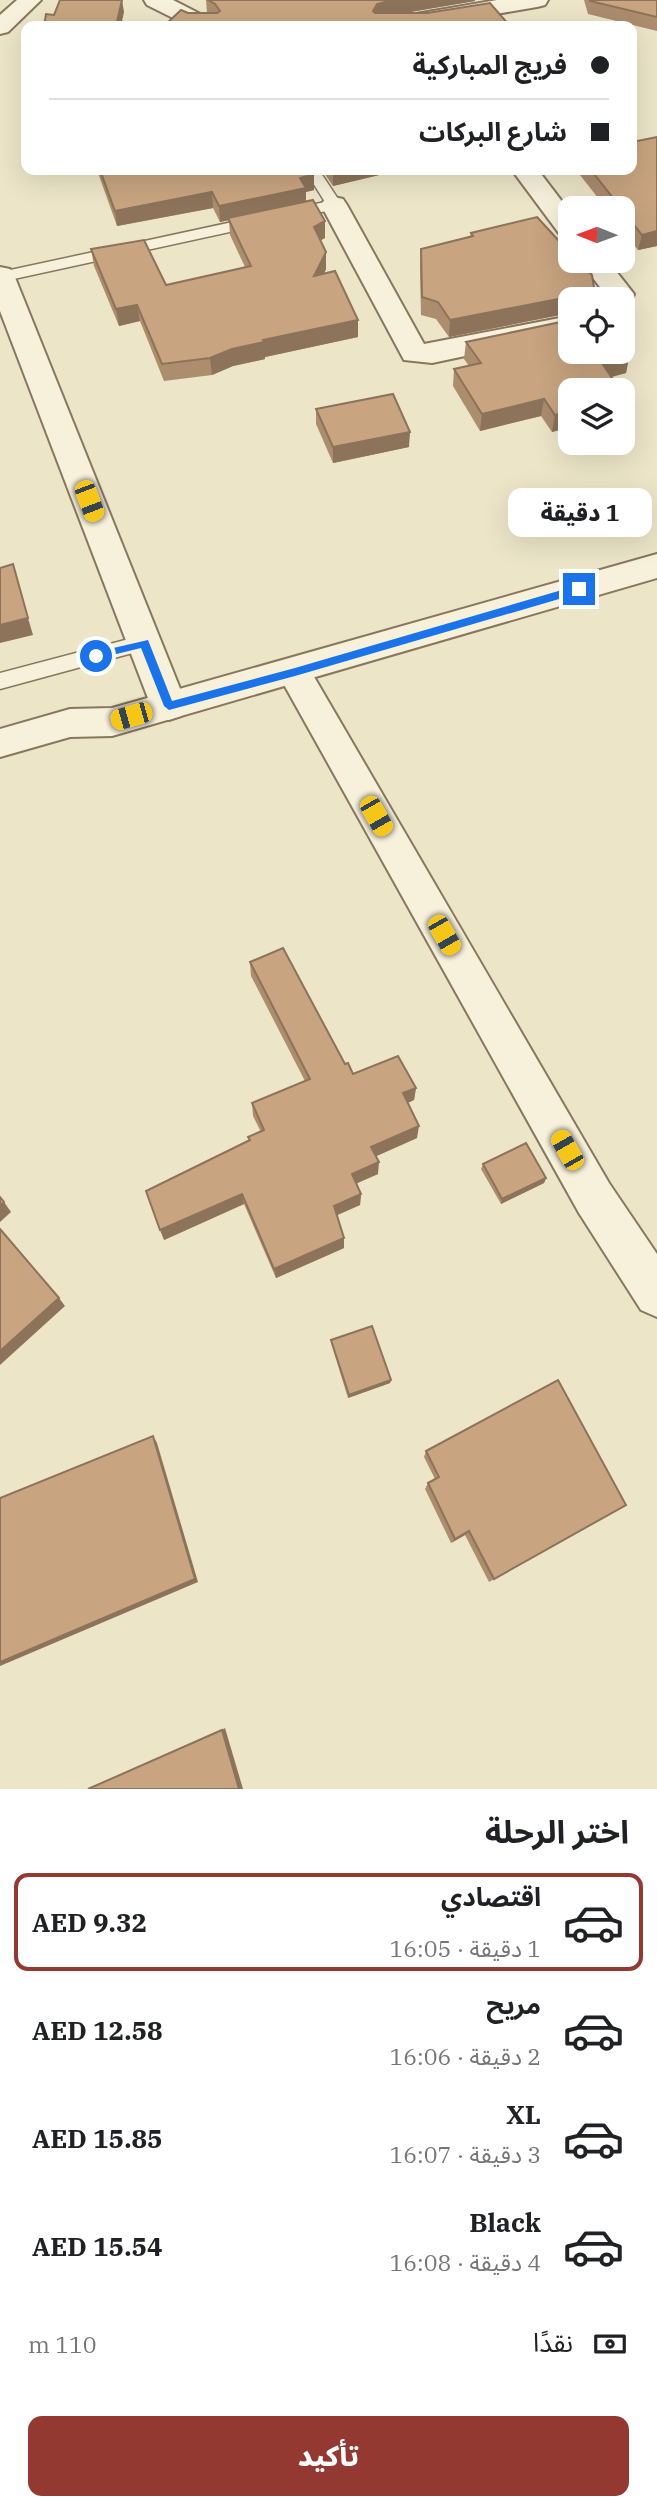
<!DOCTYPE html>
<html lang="ar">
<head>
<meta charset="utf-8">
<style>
  body { margin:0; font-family:"IBM Plex Serif","Noto Sans Arabic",serif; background:#f6f6f6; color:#202124; direction:rtl; height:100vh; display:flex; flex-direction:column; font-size:26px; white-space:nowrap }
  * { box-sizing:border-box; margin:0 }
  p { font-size:23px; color:#757577 }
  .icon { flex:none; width:38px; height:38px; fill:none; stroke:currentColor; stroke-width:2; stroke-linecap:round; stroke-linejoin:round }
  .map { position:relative; height:1789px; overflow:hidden; direction:ltr }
  .details { display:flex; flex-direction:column; background:#fff; flex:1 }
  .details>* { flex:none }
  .banner { position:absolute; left:21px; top:21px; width:616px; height:154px; border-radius:14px; box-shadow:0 7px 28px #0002; direction:rtl; display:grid; align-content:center; height:154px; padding:0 28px; background:#fff }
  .needle { width:46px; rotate:271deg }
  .fabs { position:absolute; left:558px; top:196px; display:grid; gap:14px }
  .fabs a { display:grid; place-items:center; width:77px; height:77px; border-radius:14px; background:#fff; box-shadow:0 7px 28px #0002; font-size:35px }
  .end { position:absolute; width:32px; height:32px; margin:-16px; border:9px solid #1a73e8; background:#fff; box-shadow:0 0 0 4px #fff }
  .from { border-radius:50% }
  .bubble { position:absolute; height:49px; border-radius:14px; background:#fff; box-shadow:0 7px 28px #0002; font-size:23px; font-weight:800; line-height:49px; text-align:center; direction:rtl }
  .car { position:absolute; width:21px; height:42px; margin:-21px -10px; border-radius:9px; box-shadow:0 0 5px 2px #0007; background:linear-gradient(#f5c518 24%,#345 0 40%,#f5c518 0 76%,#345 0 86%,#f5c518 0) }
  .banner b { display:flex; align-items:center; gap:24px; height:66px; font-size:26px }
  .banner b+b { border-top:2px solid #e0e0e0 }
  .banner i { width:18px; height:18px; background:#202124 }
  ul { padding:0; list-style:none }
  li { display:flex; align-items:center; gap:21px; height:98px; margin:0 14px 10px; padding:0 14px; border:4px solid transparent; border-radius:14px }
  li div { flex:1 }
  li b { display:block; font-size:26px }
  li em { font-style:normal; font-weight:800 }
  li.current { border-color:#933931 }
  li>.icon { width:63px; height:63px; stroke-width:1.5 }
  h2 { padding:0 28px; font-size:32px; line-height:84px }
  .pay { display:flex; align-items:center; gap:18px; height:77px; padding:0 28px; font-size:26px }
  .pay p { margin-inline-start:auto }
  .button { display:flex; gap:14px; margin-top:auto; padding:14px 28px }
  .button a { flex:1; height:80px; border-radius:14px; background:#933931; color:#fff; font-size:28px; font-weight:800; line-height:80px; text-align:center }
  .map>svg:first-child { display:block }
</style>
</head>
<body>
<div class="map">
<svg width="657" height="1789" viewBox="0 0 657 1789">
  <rect width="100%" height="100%" fill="#ece5c8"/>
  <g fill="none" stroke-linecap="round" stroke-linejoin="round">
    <!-- service casing -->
    <g stroke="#87775e" stroke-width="3">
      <g id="service">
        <path d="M305,170H319L342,205L340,208L0,282L1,272L325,202Z"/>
        <path d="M144,635L151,638L154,643L151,648L0,689V673Z"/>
      </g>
    </g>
    <!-- minor casing -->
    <g stroke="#87775e" stroke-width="4">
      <g id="minor">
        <path d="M17,0H41L8,32L0,34V15Z"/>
        <path d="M144,0H173L214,21L218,26H189L147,5Z"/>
        <path d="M497,0H548L545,5L537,7L426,26H375L379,21L387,19Z"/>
        <path d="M512,170H538L570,212V238L561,236Z"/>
        <path d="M334,197L343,199L347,205L424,344L570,316V334L432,363L404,360L321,205L325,199Z"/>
        <path d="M580,261H608L634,294L630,305L623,307V299H606V295Z"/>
        <path d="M0,267L10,269L14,275L187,706L181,716L169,720L157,716L151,706L0,311Z"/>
        <path d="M294,659L306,663L609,1183L657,1254V1317L641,1310L579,1213L282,681L277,672L282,663Z"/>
      </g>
    </g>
    <!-- tertiary casing -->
    <g stroke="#87775e" stroke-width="4">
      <path id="tertiary" d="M657,554V578L112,736L70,737L0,757V729L70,709L112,708Z"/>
    </g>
    <!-- service -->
    <use href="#service" fill="#f7f1db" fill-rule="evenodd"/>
    <!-- minor -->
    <use href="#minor" fill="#f7f1db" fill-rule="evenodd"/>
    <!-- tertiary -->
    <use href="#tertiary" fill="#f7f1db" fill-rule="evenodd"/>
  </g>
  <!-- wall -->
  <g fill="#ac8d6e">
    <path d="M206,0H475V1L405,13H427L490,3L510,26H164L181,10L188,13H207Z"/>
    <path d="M584,0H657V31L588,14Z"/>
    <path d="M657,137V246L638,250L623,231V208H606L576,170H632Z"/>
    <path d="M97,170H311L314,174V190L306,192V201L325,238L320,240L326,252V269L324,274L358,320V337L265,357V359L233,366L212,375L164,381L140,321L119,326L94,266L91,249L166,285L245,267L230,235L229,220L220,222L213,208L117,226Z"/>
    <path d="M322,170H396V171L333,186Z"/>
    <path d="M471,233L595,294L599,299H570V314V313L449,337L436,319L421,315L420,267L421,249L470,237Z"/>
    <path d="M632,341L626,373L612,377L614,381L612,390H570V427L552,432L541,416L480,431L453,386L454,369L469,366L464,359L466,342Z"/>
    <path d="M316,409L409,447L333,463L316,424Z"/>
    <path d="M250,962L353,1074L416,1088L414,1100L407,1103L417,1138L376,1156L378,1174L356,1183L361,1194L360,1205L337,1215L344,1238V1248L276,1278L244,1204L164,1240L249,1141L248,1137L261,1132L253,1116L252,1103L305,1081L251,976Z"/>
    <path d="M483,1164L546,1178L544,1183L501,1204L481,1169Z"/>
    <path d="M331,1340L391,1380L390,1383L348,1398L331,1343Z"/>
    <path d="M426,1451L626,1505L489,1582L465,1535L451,1543L425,1489L428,1483L435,1479L424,1457Z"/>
  </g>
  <!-- shaded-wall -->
  <g fill="#8c735a">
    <path d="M122,0L124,12L121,26H116Z"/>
    <path d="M393,0H475V1L386,16L377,19L373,11L377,4Z"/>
    <path d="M333,170H396V171L333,186Z"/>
    <path d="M314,174V190L306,192V203L228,218L229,220L220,222L219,206L300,178Z"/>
    <path d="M212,192L213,208L117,226L115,211Z"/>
    <path d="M325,221V238L314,244V227Z"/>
    <path d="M657,231V246L638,250L642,235Z"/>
    <path d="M326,252V269L314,293V276Z"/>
    <path d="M573,296L572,299H570V313L449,337L450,320Z"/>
    <path d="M137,305L140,321L119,326L116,309Z"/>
    <path d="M358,320V337L265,357V359L233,366L212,375L210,358L232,349L263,340Z"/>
    <path d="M632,341L626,373L598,380L602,363L623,352V343Z"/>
    <path d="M614,381L612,390H591L592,386Z"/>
    <path d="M544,399L541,416L480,431L482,414Z"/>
    <path d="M570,411V427L552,432L555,415Z"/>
    <path d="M410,432L409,447L333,463V447Z"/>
    <path d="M28,618L33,635L0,643V625Z"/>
    <path d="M416,1088L414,1100L401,1106L403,1093Z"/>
    <path d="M419,1126L417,1138L370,1159L371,1147Z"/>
    <path d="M379,1162L378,1174L351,1186L352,1174Z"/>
    <path d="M546,1178L544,1183L501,1204L502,1199Z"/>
    <path d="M242,1194L244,1204L164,1240L160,1230Z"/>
    <path d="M361,1194L360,1205L333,1217L334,1206Z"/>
    <path d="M4,1202L11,1212L0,1222V1206Z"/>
    <path d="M344,1238V1248L276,1278L274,1269Z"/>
    <path d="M59,1298L65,1306L0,1365V1351Z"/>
    <path d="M391,1380L390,1383L348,1398L349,1395Z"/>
    <path d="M153,1436L157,1443L198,1582L0,1666V1662Z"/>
    <path d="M469,1531L465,1535L451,1543L455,1539Z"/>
    <path d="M225,1728L243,1789H239L222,1730Z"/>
  </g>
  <!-- building -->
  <g fill="#c8a480" stroke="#8c735a" stroke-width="2">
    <path d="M60,0H122L116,26H44L46,14L54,15Z"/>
    <path d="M208,0H393L377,4L373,11L375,13H427L490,3L510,26H164L181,10L188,13H217L220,11L215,4Z"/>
    <path d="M590,0H657V17L590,1Z"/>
    <path d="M657,137V231L642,235L623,211V208H621L591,170H632V142Z"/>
    <path d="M100,170H311L314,174L300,178L306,188L219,206L212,192L115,211Z"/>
    <path d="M313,200L325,221L314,227L326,252L314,276L335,271L358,320L263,340L264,342L232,349L210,358L162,364L137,305L116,309L91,249L144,240L166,285L251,266L228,218Z"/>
    <path d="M537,217L570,253V261H578L592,275L595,294L599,299H576L573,296L450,320L438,302L422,297L421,249L473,236L471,233Z"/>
    <path d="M570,320V352H623V347L629,356L602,363L614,381L592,386L595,390H570V411L555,415L544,399L482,414L454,369L481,363L466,342Z"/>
    <path d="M623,330L632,341L623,343Z"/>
    <path d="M393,394L410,432L333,447L316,409Z"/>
    <path d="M13,564L28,618L0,625V568Z"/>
    <path d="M283,948L345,1064L348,1063L353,1074L398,1056L416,1088L403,1093L419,1126L371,1147L379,1162L352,1174L361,1194L334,1206L344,1238L274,1269L242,1194L160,1230L146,1191L250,1140L248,1137L264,1130L252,1103L310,1079L250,962Z"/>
    <path d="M526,1143L546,1178L502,1199L483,1164Z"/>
    <path d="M0,1197L4,1202L0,1206Z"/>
    <path d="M0,1229L59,1298L0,1351Z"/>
    <path d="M372,1326L391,1380L349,1395L331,1340Z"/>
    <path d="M558,1380L626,1505L494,1579L469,1531L455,1539L428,1483L439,1477L426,1451Z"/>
    <path d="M153,1436L195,1579L0,1662V1498Z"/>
    <path d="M222,1730L239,1789H88Z"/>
  </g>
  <!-- route -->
  <path fill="#1a73e8" d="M579,585L583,586V592L295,676L169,710L164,706L141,648L96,659L91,656L96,652L148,640L172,701L295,668Z"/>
</svg>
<div class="fabs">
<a><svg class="needle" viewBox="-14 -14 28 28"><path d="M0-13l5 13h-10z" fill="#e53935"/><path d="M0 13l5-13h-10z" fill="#757577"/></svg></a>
<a><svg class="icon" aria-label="locate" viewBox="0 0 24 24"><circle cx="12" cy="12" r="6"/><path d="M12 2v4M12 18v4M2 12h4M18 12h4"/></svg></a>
<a><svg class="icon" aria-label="layers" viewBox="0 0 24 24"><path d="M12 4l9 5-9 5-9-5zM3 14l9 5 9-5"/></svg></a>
</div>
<i class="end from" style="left:96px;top:656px"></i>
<i class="end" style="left:579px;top:589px"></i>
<div class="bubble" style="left:508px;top:488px;width:144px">1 دقيقة</div>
<i class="car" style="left:89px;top:501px;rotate:159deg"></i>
<i class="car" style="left:131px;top:716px;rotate:254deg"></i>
<i class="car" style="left:376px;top:816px;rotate:150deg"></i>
<i class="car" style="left:444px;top:935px;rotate:150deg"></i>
<i class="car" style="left:567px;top:1150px;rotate:330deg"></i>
<div class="banner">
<b><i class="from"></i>فريج المباركية</b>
<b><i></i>شارع البركات</b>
</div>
</div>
<section class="details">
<h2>اختر الرحلة</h2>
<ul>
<li class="current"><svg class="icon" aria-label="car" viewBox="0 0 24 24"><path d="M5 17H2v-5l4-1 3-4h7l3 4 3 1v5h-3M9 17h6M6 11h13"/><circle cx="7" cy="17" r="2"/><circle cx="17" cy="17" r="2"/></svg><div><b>اقتصادي</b><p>1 دقيقة · 16:05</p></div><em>AED 9.32</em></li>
<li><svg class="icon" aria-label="car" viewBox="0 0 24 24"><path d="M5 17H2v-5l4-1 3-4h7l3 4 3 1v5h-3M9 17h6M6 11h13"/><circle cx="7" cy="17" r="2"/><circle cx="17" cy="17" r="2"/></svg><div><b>مريح</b><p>2 دقيقة · 16:06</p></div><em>AED 12.58</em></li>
<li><svg class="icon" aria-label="car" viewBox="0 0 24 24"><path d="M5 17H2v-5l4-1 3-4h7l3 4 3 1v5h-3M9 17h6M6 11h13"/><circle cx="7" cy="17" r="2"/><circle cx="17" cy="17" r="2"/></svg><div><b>XL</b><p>3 دقيقة · 16:07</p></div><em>AED 15.85</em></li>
<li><svg class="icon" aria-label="car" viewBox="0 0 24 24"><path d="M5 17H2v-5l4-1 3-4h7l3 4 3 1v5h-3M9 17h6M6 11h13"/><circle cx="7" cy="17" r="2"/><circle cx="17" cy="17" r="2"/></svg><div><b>Black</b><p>4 دقيقة · 16:08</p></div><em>AED 15.54</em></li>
</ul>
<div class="pay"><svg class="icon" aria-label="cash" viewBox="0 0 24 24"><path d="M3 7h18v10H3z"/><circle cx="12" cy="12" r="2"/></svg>نقدًا<p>110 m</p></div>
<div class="button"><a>تأكيد</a></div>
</section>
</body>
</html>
